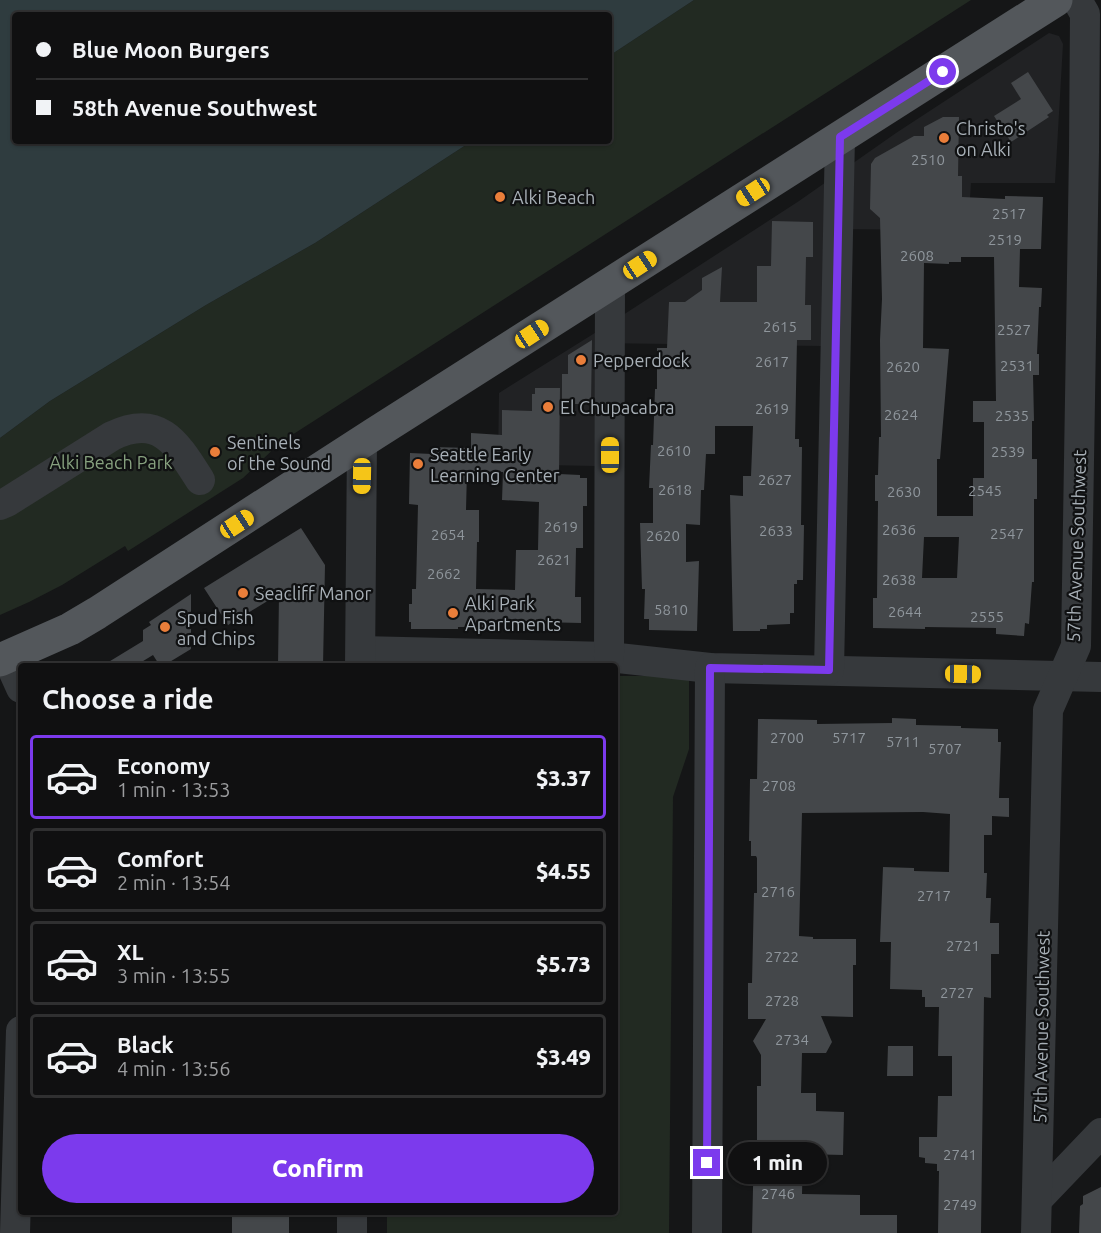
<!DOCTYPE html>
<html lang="en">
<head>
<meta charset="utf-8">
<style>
  body { margin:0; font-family:Ubuntu,sans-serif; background:#1e1e1f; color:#f1f3f6; height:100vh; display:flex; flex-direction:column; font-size:22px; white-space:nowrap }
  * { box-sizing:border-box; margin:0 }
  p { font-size:20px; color:#9c9d9f }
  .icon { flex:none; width:33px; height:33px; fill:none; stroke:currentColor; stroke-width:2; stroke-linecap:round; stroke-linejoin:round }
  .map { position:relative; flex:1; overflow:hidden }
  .drawer { position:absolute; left:18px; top:663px; width:600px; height:552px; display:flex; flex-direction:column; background:#101011; border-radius:6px; box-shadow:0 2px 4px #0004,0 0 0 2px #303031 }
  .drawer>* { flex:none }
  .banner { position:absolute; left:12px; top:12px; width:600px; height:132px; border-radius:6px; box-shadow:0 2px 4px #0004,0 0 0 2px #303031; display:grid; align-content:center; height:132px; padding:0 24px; background:#101011 }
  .end { position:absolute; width:27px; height:27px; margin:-14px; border:8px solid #7c3aed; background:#fff; box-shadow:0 0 0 3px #fff }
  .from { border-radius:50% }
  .bubble { position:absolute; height:42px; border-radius:21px; background:#101011; box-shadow:0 2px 4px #0004,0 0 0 2px #303031; font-size:20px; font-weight:800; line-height:42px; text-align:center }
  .car { position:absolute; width:18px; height:36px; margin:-18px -9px; border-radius:8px; box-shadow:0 0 4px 2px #0007; background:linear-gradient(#f5c518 24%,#345 0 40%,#f5c518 0 76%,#345 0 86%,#f5c518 0) }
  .banner b { display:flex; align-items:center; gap:21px; height:57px; font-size:22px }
  .banner b+b { border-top:2px solid #303031 }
  .banner i { width:15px; height:15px; background:#f1f3f6 }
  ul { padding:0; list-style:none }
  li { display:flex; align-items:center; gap:18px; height:84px; margin:0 12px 9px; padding:0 12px; border:3px solid #303031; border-radius:6px }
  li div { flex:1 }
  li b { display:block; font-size:22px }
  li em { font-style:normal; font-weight:800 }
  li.current { border-color:#7c3aed }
  li>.icon { width:54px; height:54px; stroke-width:1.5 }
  h2 { padding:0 24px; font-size:27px; line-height:72px }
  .primary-button { display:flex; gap:12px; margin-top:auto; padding:12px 24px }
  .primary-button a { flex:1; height:69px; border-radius:36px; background:#7c3aed; color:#fff; font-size:24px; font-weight:800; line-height:69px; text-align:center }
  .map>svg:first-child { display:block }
</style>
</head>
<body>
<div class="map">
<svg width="1101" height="1233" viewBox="0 0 1101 1233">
  <rect width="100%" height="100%" fill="#151617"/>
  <!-- built -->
  <path fill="#212224" d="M1049,33L1059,36L1063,44L1055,183H971L968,230L824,229L822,346L595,343V466L498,464L499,393L606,326L799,201L896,133Z"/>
  <!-- green -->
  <g fill="#222a22">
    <path d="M694,0H971L281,442L243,478L128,551L125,546L62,585L29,602L0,615V438L50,401L206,305L315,243L472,141H609V56Z"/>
    <path d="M615,676H689V749L673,797L669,1233H387V1212H615Z"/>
  </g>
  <!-- water -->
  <path fill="#2f3c3f" d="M0,0H694L609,56V15H15V141H472L315,243L206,305L50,401L0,438Z"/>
  <!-- building -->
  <g fill="#44474a" fill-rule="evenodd">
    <path d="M1028,72L1053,111L1047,115L1049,117L1011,142L994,116L1021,99L1011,83Z"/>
    <path d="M943,117H959L958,176H962V197L1005,199V196L1043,197L1041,249H1020L1019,287L1042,288L1041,307H1039L1037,354H1039V375H1033L1034,421H1032V459H1037V499H1034V582H1032L1029,624L1025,623L1024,636L996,634V628L925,627V629L873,628V598H877L878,501H875V475H878L879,437H881L880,340L882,299L880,218L870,209L871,164L875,158L914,136H924V127ZM961,257H994L996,401H973V422H984V478H973V516H937V459H940L949,349L923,348L924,263L949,264V262H961ZM924,537H959L957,578H922Z"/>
    <path d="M772,221L813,222V257H806L805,305H811V340H797L795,439H799V447H802L801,525H804L803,580H797V584H794V613H790V624L767,625V629H760V631H733L730,495L743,496V476H751L753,426H715V454H706L704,490H701L700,525L686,524V562L699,561L697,631L649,630V619H644L645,589H642L640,523H653V488H649L651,445H653L655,389H657V348H667L669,302H685L702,290V278L722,267L720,302H757V266H771Z"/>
    <path d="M592,340L591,404H562V374H568V355Z"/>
    <path d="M535,388H560L559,474L580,475V478H587V506H583V548H576L575,597H581V623L497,621V627H458V629H411V622H409V604H412V589H416L418,505L409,504L410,453L432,454V447L471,448V433L502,435V410L532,411V394H535ZM467,471L503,472L502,500L539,502L538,550H516L515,590L476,589L477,542H479V510H466Z"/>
    <path d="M301,528L325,565L323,666H278L279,594L228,625L204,588Z"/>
    <path d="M191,594V649L163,666H160L153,655L135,666H102L143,641V630L151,625L149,622Z"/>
    <path d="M892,718L916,719V725L961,726V728L998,729V742H1001L999,798H1009V817L992,816V835H984V873H987L986,898H991L990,923H999V954H991V998L984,997L981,1233H938L939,1171H937V1164L925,1163V1158L919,1157V1137H937L938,1096H952V1056H938L939,1007H925V997H922V990L890,989L891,942H880L883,867L914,868V871L949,872L950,814L923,812L802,813L799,936L813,937V939H856V965H853V1017L821,1016L832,1042L826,1053H802L801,1093H816V1111L844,1112L843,1155L803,1154L802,1194L860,1195V1215H897V1233H752L754,1143H757V1086H761V1055L753,1041L766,1019H748V983H752L754,893H757V858L756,856H751V841H749L750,779H757L758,719L817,720V724L892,723Z"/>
    <path d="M888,1046H913V1076H887Z"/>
    <path d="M1101,1187V1233H1079L1080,1206L1083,1204V1196Z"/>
    <rect x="232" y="1212" width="57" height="21"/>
  </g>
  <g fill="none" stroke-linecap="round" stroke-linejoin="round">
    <!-- minor -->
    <g stroke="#36393c" stroke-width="30">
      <path d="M0,505L7,502L112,436C160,413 177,444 200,480"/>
      <path d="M361,651L609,657L710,668L1101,677"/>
      <path d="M7,657L21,688"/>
      <path d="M609,657L610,284"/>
      <path d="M360,666L362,442"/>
      <path d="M829,670L840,137"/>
      <path d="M1038,1199L1101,1133"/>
      <path d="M15,1233L21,1031"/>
      <path d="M352,1233V1212"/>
      <path d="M707,1233L710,668"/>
      <path d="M1036,1233L1048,710L1076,646L1084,152L1085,14L1077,0"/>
    </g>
    <!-- major -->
    <path stroke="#53575b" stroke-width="33" d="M0,660L70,629L97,613L374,434L1056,0"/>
  </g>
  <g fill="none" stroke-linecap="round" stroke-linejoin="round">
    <!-- route -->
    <path stroke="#7c3aed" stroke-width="8" d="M707,1163L710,668L829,670L840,137L943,72"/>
  </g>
  <!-- markers -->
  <g fill="#ea7e3a" stroke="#101112" stroke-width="2">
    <circle cx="944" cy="138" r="6"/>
    <circle cx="500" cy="197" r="6"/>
    <circle cx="581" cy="360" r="6"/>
    <circle cx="548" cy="407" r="6"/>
    <circle cx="215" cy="452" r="6"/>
    <circle cx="418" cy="464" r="6"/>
    <circle cx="243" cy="593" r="6"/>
    <circle cx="453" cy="613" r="6"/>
    <circle cx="165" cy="627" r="6"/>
  </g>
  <g text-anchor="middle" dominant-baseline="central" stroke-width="4.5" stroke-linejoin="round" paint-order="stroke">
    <!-- number labels -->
    <g font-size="15" fill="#8f969c">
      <text x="928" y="159">2510</text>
      <text x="1009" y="213">2517</text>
      <text x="1005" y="239">2519</text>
      <text x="917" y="255">2608</text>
      <text x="780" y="326">2615</text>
      <text x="1014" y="329">2527</text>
      <text x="772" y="361">2617</text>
      <text x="1017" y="365">2531</text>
      <text x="903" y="366">2620</text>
      <text x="772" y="408">2619</text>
      <text x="901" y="414">2624</text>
      <text x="1012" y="415">2535</text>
      <text x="674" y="450">2610</text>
      <text x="1008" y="451">2539</text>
      <text x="775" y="479">2627</text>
      <text x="675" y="489">2618</text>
      <text x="985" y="490">2545</text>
      <text x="904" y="491">2630</text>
      <text x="561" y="526">2619</text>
      <text x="899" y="529">2636</text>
      <text x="776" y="530">2633</text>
      <text x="1007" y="533">2547</text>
      <text x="448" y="534">2654</text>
      <text x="663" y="535">2620</text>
      <text x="554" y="559">2621</text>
      <text x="444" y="573">2662</text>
      <text x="899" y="579">2638</text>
      <text x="671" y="609">5810</text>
      <text x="905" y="611">2644</text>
      <text x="987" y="616">2555</text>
      <text x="787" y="737">2700</text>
      <text x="849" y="737">5717</text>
      <text x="903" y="741">5711</text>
      <text x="945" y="748">5707</text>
      <text x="779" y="785">2708</text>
      <text x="778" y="891">2716</text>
      <text x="934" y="895">2717</text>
      <text x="963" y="945">2721</text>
      <text x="782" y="956">2722</text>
      <text x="957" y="992">2727</text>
      <text x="782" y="1000">2728</text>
      <text x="792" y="1039">2734</text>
      <text x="960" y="1154">2741</text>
      <text x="778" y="1193">2746</text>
      <text x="960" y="1204">2749</text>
    </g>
    <!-- poi labels -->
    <g font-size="18" fill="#a8b0b7" stroke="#101112" text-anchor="start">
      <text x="956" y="128">Christo's<tspan x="956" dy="21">on Alki</tspan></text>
      <text x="512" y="197">Alki Beach</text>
      <text x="593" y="360">Pepperdock</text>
      <text x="560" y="407">El Chupacabra</text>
      <text x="227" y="442">Sentinels<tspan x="227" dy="21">of the Sound</tspan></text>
      <text x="430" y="454">Seattle Early<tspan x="430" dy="21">Learning Center</tspan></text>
      <text x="255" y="593">Seacliff Manor</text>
      <text x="465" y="603">Alki Park<tspan x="465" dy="21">Apartments</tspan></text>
      <text x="177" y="617">Spud Fish<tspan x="177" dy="21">and Chips</tspan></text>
    </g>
    <!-- park labels -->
    <g font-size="18" fill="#87a17f" stroke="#101112">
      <text x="111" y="462">Alki Beach Park</text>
    </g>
    <!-- street labels -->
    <g font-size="18" fill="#a8b0b7" stroke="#101112">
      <text transform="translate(1076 546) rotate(-88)">57th Avenue Southwest</text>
      <text transform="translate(1041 1027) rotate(-89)">57th Avenue Southwest</text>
    </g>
  </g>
</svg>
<i class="end from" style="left:943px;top:72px"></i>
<i class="end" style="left:707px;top:1163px"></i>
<div class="bubble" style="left:728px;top:1142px;width:99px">1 min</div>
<i class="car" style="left:753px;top:192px;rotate:237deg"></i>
<i class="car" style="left:640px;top:265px;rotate:57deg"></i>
<i class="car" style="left:532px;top:334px;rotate:57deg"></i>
<i class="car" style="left:610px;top:455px;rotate:0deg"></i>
<i class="car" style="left:362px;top:476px;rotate:181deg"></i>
<i class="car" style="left:237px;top:524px;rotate:57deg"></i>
<i class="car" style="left:963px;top:674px;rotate:91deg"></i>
<div class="banner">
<b><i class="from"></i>Blue Moon Burgers</b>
<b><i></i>58th Avenue Southwest</b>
</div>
<section class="drawer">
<h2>Choose a ride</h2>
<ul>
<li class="current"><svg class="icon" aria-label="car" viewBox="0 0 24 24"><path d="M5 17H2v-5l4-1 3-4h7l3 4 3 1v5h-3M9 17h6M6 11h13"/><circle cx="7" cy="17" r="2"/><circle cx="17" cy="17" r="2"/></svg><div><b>Economy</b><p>1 min · 13:53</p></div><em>$3.37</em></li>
<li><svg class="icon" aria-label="car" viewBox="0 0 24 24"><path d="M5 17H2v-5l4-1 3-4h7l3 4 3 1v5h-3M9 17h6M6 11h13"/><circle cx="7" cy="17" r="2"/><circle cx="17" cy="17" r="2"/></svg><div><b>Comfort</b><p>2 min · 13:54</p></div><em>$4.55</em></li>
<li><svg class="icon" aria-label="car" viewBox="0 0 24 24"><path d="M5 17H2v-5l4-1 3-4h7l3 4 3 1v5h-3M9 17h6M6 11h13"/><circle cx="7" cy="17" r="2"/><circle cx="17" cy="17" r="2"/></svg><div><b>XL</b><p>3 min · 13:55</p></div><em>$5.73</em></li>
<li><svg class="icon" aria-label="car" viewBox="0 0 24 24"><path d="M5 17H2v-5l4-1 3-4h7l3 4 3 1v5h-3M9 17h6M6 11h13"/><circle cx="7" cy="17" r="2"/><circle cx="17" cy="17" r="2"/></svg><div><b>Black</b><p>4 min · 13:56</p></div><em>$3.49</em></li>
</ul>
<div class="primary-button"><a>Confirm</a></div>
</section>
</div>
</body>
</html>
